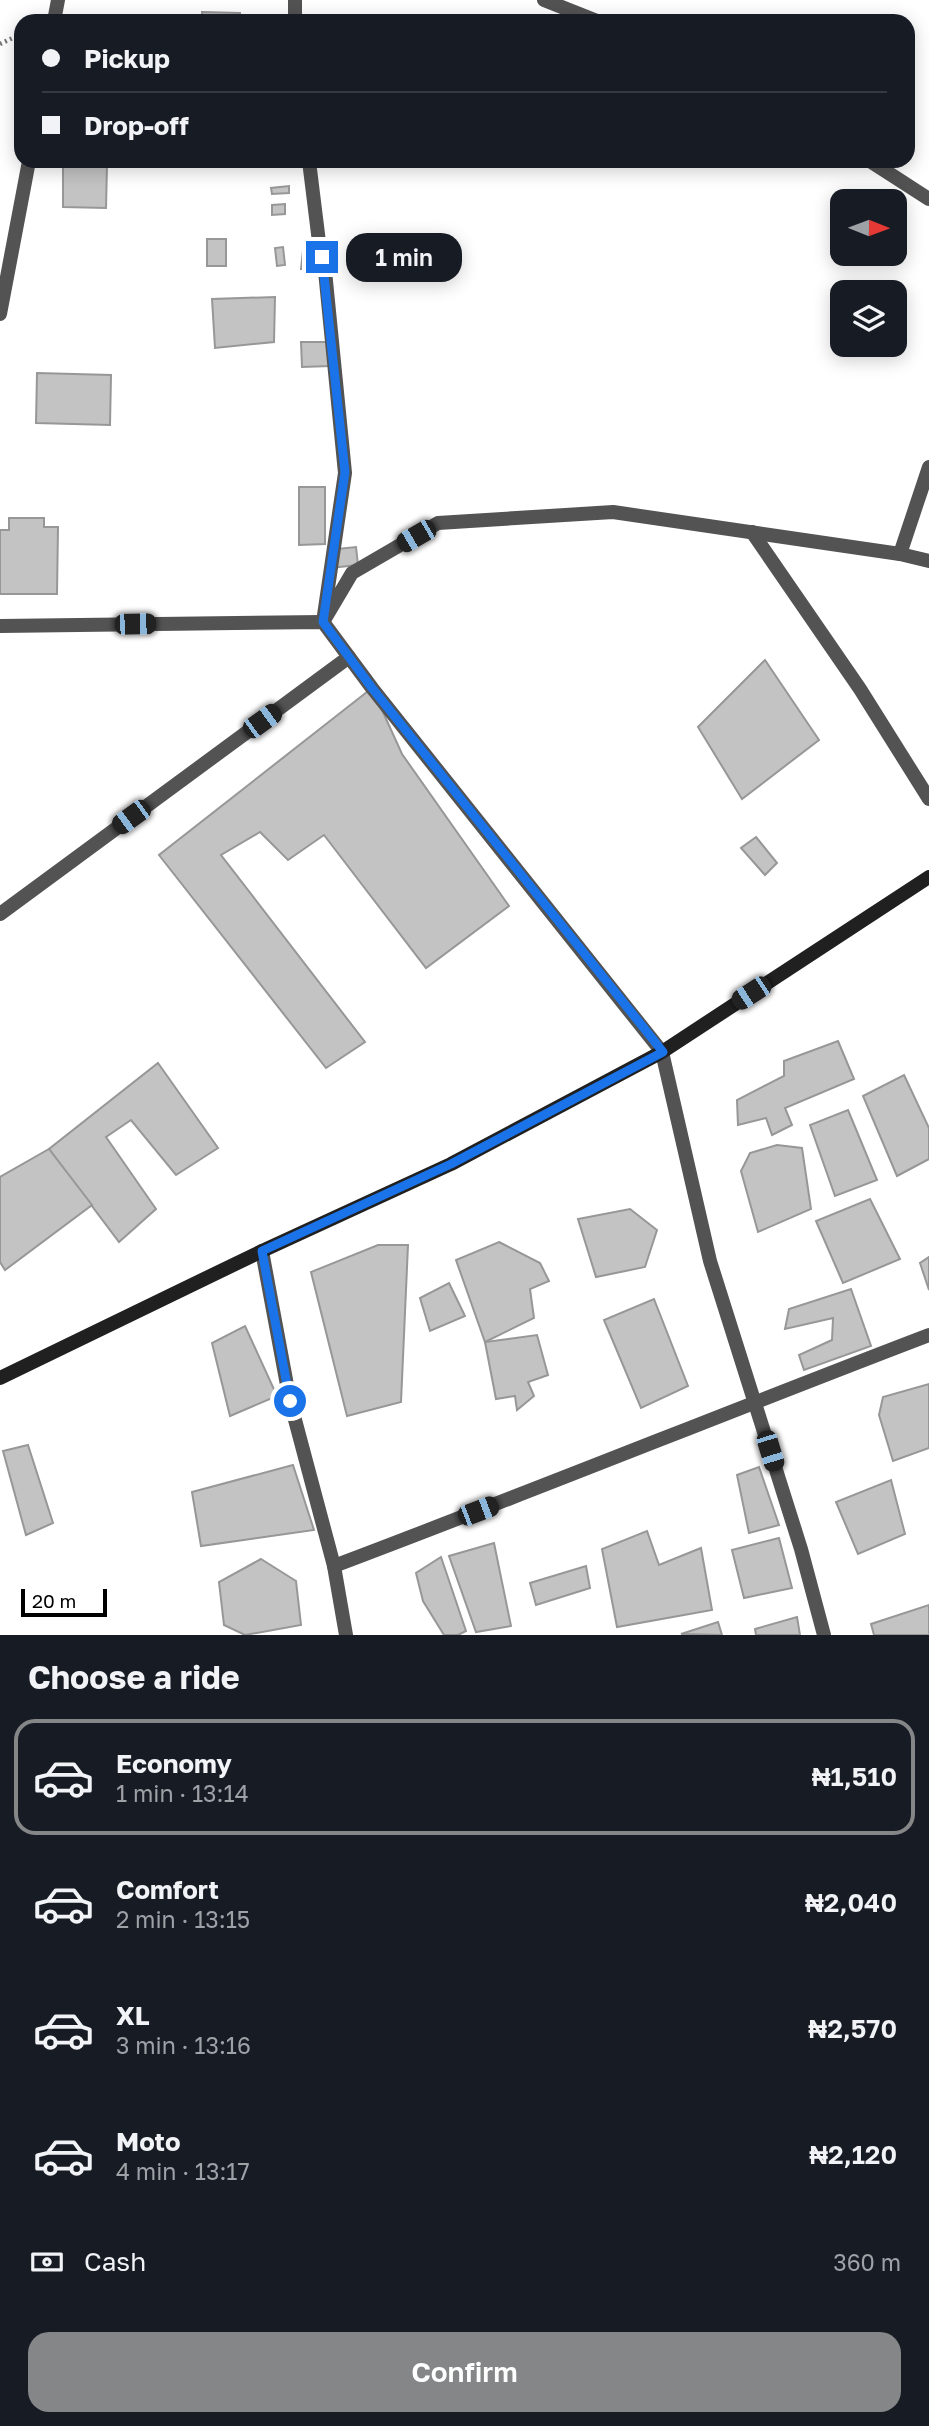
<!DOCTYPE html>
<html lang="en">
<head>
<meta charset="utf-8">
<style>
  body { margin:0; font-family:"Golos Text",sans-serif; background:#20242c; color:#f1f3f6; height:100vh; display:flex; flex-direction:column; font-size:26px; white-space:nowrap }
  * { box-sizing:border-box; margin:0 }
  p { font-size:23px; color:#9ea1a6 }
  .icon { flex:none; width:38px; height:38px; fill:none; stroke:currentColor; stroke-width:2; stroke-linecap:round; stroke-linejoin:round }
  .map { position:relative; height:1635px; overflow:hidden }
  .drawer { display:flex; flex-direction:column; background:#171b24; flex:1 }
  .drawer>* { flex:none }
  .banner { position:absolute; left:14px; top:14px; width:901px; height:154px; border-radius:21px; box-shadow:0 4px 18px #0003; display:grid; align-content:center; height:154px; padding:0 28px; background:#171b24 }
  .needle { width:46px; rotate:91deg }
  .controls { position:absolute; left:830px; top:189px; display:grid; gap:14px }
  .controls a { display:grid; place-items:center; width:77px; height:77px; border-radius:14px; background:#171b24; box-shadow:0 4px 18px #0003; font-size:35px }
  .scale { position:absolute; left:21px; bottom:18px; width:86px; box-sizing:border-box; padding-left:7px; border:4px solid #000; border-top:0; font-size:19px; line-height:24px; white-space:nowrap; color:#000; -webkit-text-stroke:5px #fff; paint-order:stroke }
  .end { position:absolute; width:32px; height:32px; margin:-16px; border:9px solid #1a73e8; background:#fff; box-shadow:0 0 0 4px #fff }
  .from { border-radius:50% }
  .bubble { position:absolute; height:49px; border-radius:21px; background:#171b24; box-shadow:0 4px 18px #0003; font-size:23px; font-weight:600; line-height:49px; text-align:center }
  .car { position:absolute; width:21px; height:42px; margin:-21px -10px; border-radius:9px; box-shadow:0 0 5px 2px #0007; background:linear-gradient(#222 24%,#8ab4d8 0 40%,#222 0 76%,#8ab4d8 0 86%,#222 0) }
  .banner b { display:flex; align-items:center; gap:24px; height:66px; font-size:26px }
  .banner b+b { border-top:2px solid #363941 }
  .banner i { width:18px; height:18px; background:#f1f3f6 }
  ul { padding:0; list-style:none }
  li { display:flex; align-items:center; gap:21px; height:116px; margin:0 14px 10px; padding:0 14px; border:4px solid transparent; border-radius:21px }
  li div { flex:1 }
  li b { display:block; font-size:26px }
  li em { font-style:normal; font-weight:600 }
  li.current { border-color:#858687 }
  li>.icon { width:63px; height:63px; stroke-width:1.5 }
  h2 { padding:0 28px; font-size:32px; line-height:84px }
  .pay { display:flex; align-items:center; gap:18px; height:77px; padding:0 28px; font-size:26px }
  .pay p { margin-inline-start:auto }
  .button { display:flex; gap:14px; margin-top:auto; padding:14px 28px }
  .button a { flex:1; height:80px; border-radius:21px; background:#858687; color:#fff; font-size:28px; font-weight:600; line-height:80px; text-align:center }
  .map>svg:first-child { display:block }
</style>
</head>
<body>
<div class="map">
<svg width="929" height="1635" viewBox="0 0 929 1635">
  <rect width="100%" height="100%" fill="#fff"/>
  <!-- building -->
  <g fill="#c3c3c3" stroke="#979797" stroke-width="2">
    <path d="M202,12L240,13V21H202Z"/>
    <path d="M63,164L107,165L106,208L63,207Z"/>
    <path d="M289,186V193L272,194L271,188Z"/>
    <path d="M285,204V214L272,215V205Z"/>
    <rect x="207" y="239" width="19" height="27"/>
    <path d="M304,241L319,242L316,270L301,269Z"/>
    <path d="M283,247L285,265L277,266L275,248Z"/>
    <path d="M275,297L274,342L215,348L212,299Z"/>
    <path d="M301,342H330V366L302,367Z"/>
    <path d="M37,373L111,375L110,425L36,423Z"/>
    <path d="M299,487H325V544L299,545Z"/>
    <path d="M9,518H44V527H58L57,594H0V530H9Z"/>
    <path d="M356,547L358,565L330,568L328,550Z"/>
    <path d="M765,660L819,740L742,799L698,727Z"/>
    <path d="M372,688L402,754L509,906L426,968L324,835L288,860L260,832L221,855L365,1042L326,1068L159,855Z"/>
    <path d="M756,837L777,863L765,875L741,848Z"/>
    <path d="M838,1041L854,1079L785,1108L792,1125L772,1135L766,1118L738,1125L737,1100L784,1076V1061Z"/>
    <path d="M158,1063L218,1148L176,1175L131,1120L106,1137L156,1209L119,1242L49,1149Z"/>
    <path d="M904,1075L929,1128V1159L897,1176L863,1096Z"/>
    <path d="M848,1110L877,1180L835,1196L810,1125Z"/>
    <path d="M777,1145L802,1148L811,1209L758,1232L741,1171L750,1153Z"/>
    <path d="M49,1149L92,1205L5,1270L0,1262V1177Z"/>
    <path d="M870,1199L900,1259L843,1283L816,1221Z"/>
    <path d="M630,1209L657,1230L645,1267L596,1277L578,1219Z"/>
    <path d="M499,1242L540,1263L549,1281L530,1289L534,1318L485,1342L456,1260Z"/>
    <path d="M378,1245H408L401,1402L347,1416L311,1272Z"/>
    <path d="M929,1257V1290L920,1263Z"/>
    <path d="M449,1283L465,1316L430,1331L420,1298Z"/>
    <path d="M851,1289L871,1346L804,1370L799,1355L832,1340L833,1318L785,1329L789,1309Z"/>
    <path d="M654,1299L688,1386L641,1408L604,1320Z"/>
    <path d="M245,1326L277,1396L230,1416L212,1343Z"/>
    <path d="M537,1335L548,1375L528,1382L534,1396L517,1410L515,1396L496,1399L485,1342Z"/>
    <path d="M929,1384V1448L893,1461L879,1415L883,1397Z"/>
    <path d="M28,1445L53,1523L26,1535L3,1451Z"/>
    <path d="M293,1465L314,1530L201,1546L192,1492Z"/>
    <path d="M759,1467L779,1525L749,1533L737,1475Z"/>
    <path d="M891,1480L905,1534L858,1554L836,1502Z"/>
    <path d="M647,1531L659,1565L701,1548L712,1610L617,1627L602,1549Z"/>
    <path d="M779,1538L792,1588L744,1598L732,1550Z"/>
    <path d="M494,1543L511,1626L476,1632L449,1556Z"/>
    <path d="M441,1557L466,1631L458,1635H444L423,1601L416,1573Z"/>
    <path d="M261,1559L296,1581L301,1625L245,1635L224,1625L219,1582Z"/>
    <path d="M586,1566L590,1588L536,1605L530,1583Z"/>
    <path d="M929,1605V1635H874L871,1624Z"/>
    <path d="M797,1617L800,1635H756L755,1629Z"/>
    <path d="M718,1622L722,1635L681,1634Z"/>
  </g>
  <g fill="none" stroke-linecap="round" stroke-linejoin="round">
    <!-- path -->
    <path stroke="#757575" stroke-width="4.5" stroke-dasharray="2 3.5" stroke-linecap="butt" d="M0,44L21,34"/>
    <!-- street -->
    <g stroke="#535353" stroke-width="14">
      <path d="M295,0V21"/>
      <path d="M544,0L597,21"/>
      <path d="M54,21L58,0"/>
      <path d="M309,161L319,242L325,271L345,473L323,622L352,573L438,523L613,512L900,554L929,561"/>
      <path d="M870,161L929,199"/>
      <path d="M0,314L29,161"/>
      <path d="M752,532L860,689L929,799"/>
      <path d="M900,554L929,467"/>
      <path d="M0,626L323,622L372,688L662,1052L710,1261L801,1549L824,1635"/>
      <path d="M0,914L349,657"/>
      <path d="M262,1251L290,1401L334,1566L346,1635"/>
      <path d="M334,1566C533,1491 730,1411 929,1335"/>
    </g>
    <!-- secondary -->
    <path stroke="#202020" stroke-width="14" d="M0,1378L262,1251L451,1164L662,1052L929,877"/>
  </g>
  <g fill="none" stroke-linecap="round" stroke-linejoin="round">
    <!-- route -->
    <path stroke="#1a73e8" stroke-width="9" d="M290,1401L262,1251L451,1164L663,1052L372,688L323,622L345,472L322,257"/>
  </g>
</svg>
<div class="controls">
<a><svg class="needle" viewBox="-14 -14 28 28"><path d="M0-13l5 13h-10z" fill="#e53935"/><path d="M0 13l5-13h-10z" fill="#9ea1a6"/></svg></a>
<a><svg class="icon" aria-label="layers" viewBox="0 0 24 24"><path d="M12 4l9 5-9 5-9-5zM3 14l9 5 9-5"/></svg></a>
</div>
<div class="scale">20 m</div>
<i class="end from" style="left:290px;top:1401px"></i>
<i class="end" style="left:322px;top:257px"></i>
<div class="bubble" style="left:346px;top:233px;width:116px">1 min</div>
<i class="car" style="left:416px;top:536px;rotate:240deg"></i>
<i class="car" style="left:135px;top:624px;rotate:89deg"></i>
<i class="car" style="left:262px;top:721px;rotate:54deg"></i>
<i class="car" style="left:131px;top:817px;rotate:234deg"></i>
<i class="car" style="left:751px;top:993px;rotate:237deg"></i>
<i class="car" style="left:770px;top:1451px;rotate:163deg"></i>
<i class="car" style="left:478px;top:1511px;rotate:69deg"></i>
<div class="banner">
<b><i class="from"></i>Pickup</b>
<b><i></i>Drop-off</b>
</div>
</div>
<section class="drawer">
<h2>Choose a ride</h2>
<ul>
<li class="current"><svg class="icon" aria-label="car" viewBox="0 0 24 24"><path d="M5 17H2v-5l4-1 3-4h7l3 4 3 1v5h-3M9 17h6M6 11h13"/><circle cx="7" cy="17" r="2"/><circle cx="17" cy="17" r="2"/></svg><div><b>Economy</b><p>1 min · 13:14</p></div><em>₦1,510</em></li>
<li><svg class="icon" aria-label="car" viewBox="0 0 24 24"><path d="M5 17H2v-5l4-1 3-4h7l3 4 3 1v5h-3M9 17h6M6 11h13"/><circle cx="7" cy="17" r="2"/><circle cx="17" cy="17" r="2"/></svg><div><b>Comfort</b><p>2 min · 13:15</p></div><em>₦2,040</em></li>
<li><svg class="icon" aria-label="car" viewBox="0 0 24 24"><path d="M5 17H2v-5l4-1 3-4h7l3 4 3 1v5h-3M9 17h6M6 11h13"/><circle cx="7" cy="17" r="2"/><circle cx="17" cy="17" r="2"/></svg><div><b>XL</b><p>3 min · 13:16</p></div><em>₦2,570</em></li>
<li><svg class="icon" aria-label="car" viewBox="0 0 24 24"><path d="M5 17H2v-5l4-1 3-4h7l3 4 3 1v5h-3M9 17h6M6 11h13"/><circle cx="7" cy="17" r="2"/><circle cx="17" cy="17" r="2"/></svg><div><b>Moto</b><p>4 min · 13:17</p></div><em>₦2,120</em></li>
</ul>
<div class="pay"><svg class="icon" aria-label="cash" viewBox="0 0 24 24"><path d="M3 7h18v10H3z"/><circle cx="12" cy="12" r="2"/></svg>Cash<p>360 m</p></div>
<div class="button"><a>Confirm</a></div>
</section>
</body>
</html>
